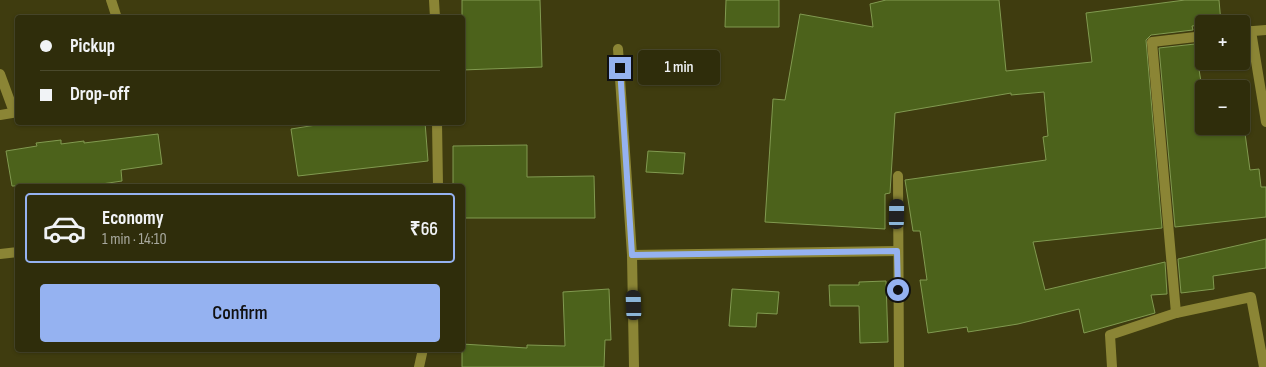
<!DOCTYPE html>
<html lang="en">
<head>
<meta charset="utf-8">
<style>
  body { margin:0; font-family:"Sofia Sans Condensed",sans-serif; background:#373514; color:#f1f3f6; height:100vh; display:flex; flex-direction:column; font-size:19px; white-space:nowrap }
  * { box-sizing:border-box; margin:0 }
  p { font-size:16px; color:#a7a89d }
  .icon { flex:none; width:28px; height:28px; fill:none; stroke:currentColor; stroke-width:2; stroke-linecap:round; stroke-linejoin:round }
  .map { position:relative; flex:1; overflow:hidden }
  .side { position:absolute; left:15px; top:184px; width:450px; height:168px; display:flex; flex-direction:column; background:#2f2d0b; border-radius:5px; box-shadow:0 1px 4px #0004,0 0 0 1px #4a492c }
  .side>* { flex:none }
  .hud { position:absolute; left:15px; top:15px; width:450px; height:110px; border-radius:5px; box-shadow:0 1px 4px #0004,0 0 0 1px #4a492c; display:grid; align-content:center; height:110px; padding:0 25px; background:#2f2d0b }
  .controls { position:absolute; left:1195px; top:15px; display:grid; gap:10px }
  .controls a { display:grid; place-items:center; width:55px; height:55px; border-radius:5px; background:#2f2d0b; box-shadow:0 1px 4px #0004,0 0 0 1px #4a492c; font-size:25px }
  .end { position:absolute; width:22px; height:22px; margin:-11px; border:6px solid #95b2f1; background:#111; box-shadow:0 0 0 2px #111 }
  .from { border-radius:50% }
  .bubble { position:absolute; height:35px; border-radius:5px; background:#2f2d0b; box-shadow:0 1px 4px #0004,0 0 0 1px #4a492c; font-size:16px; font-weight:600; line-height:35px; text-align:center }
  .car { position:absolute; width:15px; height:30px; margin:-15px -8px; border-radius:6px; box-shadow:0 0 4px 1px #0007; background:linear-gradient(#222 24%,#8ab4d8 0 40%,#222 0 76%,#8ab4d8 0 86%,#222 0) }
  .hud b { display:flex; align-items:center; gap:18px; height:48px; font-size:19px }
  .hud b+b { border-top:1px solid #4a492c }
  .hud i { width:12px; height:12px; background:#f1f3f6 }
  ul { padding:9px 0 0; list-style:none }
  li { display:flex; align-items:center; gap:15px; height:70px; margin:0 10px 8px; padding:0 15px; border:2px solid transparent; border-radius:5px }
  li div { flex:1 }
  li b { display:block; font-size:19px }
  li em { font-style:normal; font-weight:600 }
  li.active { border-color:#95b2f1 }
  li>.icon { width:45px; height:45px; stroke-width:1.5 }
  .cta { display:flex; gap:10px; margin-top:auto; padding:10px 25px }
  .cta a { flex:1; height:58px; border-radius:5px; background:#95b2f1; color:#111; font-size:20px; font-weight:600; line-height:58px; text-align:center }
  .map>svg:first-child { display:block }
</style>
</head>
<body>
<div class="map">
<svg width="1266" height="367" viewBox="0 0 1266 367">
  <rect width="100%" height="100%" fill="#3f3c0f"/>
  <!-- building -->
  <g fill="#4c621b" stroke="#819a50">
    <path d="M462,0H540L542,67L462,70Z"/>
    <path d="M726,0H779V27H725Z"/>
    <path d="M886,0H999L1006,71L1092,62L1086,13L1185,0H1219L1221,23L1192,26L1193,30L1151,35L1146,40L1162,228L1033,242L1045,290L1165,262L1167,294L1151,295L1155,313L1084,333L1079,309L1018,324L968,332L967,327L928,333L920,280H927L920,231H913L905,180L1046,160L1043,137L1048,136L1044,92L1011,95V93L895,113L890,193L885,194V229L765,222L773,99L785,100L800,14L873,27L870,4Z"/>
    <path d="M1195,44L1204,101V132L1244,126L1250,170L1259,169L1261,187H1266V217L1175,227L1159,48Z"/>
    <path d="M335,122H425L428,161L298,176L291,129Z"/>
    <path d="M158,134L162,164L121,170L122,181L88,186H12L6,151L37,146L36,143L61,140V144L84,141V143Z"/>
    <path d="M527,145V177L594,176L595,218H462V186H453V146Z"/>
    <path d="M648,151L685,153L683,174L646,172Z"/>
    <path d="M1266,239V268L1213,276L1214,289L1181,293L1178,259Z"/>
    <path d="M886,281L888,342L860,343L859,306H830L829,285H859V282Z"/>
    <path d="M609,289L611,340H605L604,367H462V344L527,348V345L565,346L563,292Z"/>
    <path d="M732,289L779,292L777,314L757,313L756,327L729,326Z"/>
  </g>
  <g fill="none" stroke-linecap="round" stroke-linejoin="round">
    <!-- street -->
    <g stroke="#8b8535" stroke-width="10">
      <path d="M111,0L117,18"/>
      <path d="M434,0L435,18"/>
      <path d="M1251,31L1266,122"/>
      <path d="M1241,32L1266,30"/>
      <path d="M618,49L632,255L634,367"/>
      <path d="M0,74L14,112"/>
      <path d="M0,115L18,112"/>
      <path d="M437,122L438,186"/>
      <path d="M898,176L899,367"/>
      <path d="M0,254L18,252"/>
      <path d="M632,255L897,251"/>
      <path d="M1176,313L1152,42L1204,36"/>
      <path d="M419,367L423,349"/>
      <path d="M1112,367L1110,335L1176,313L1251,297L1264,367"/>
    </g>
  </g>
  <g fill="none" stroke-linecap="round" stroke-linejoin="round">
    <!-- route -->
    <path stroke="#95b2f1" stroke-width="6" d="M620,68L632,255L897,251L898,290"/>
  </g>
</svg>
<div class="controls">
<a>+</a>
<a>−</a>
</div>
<i class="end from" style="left:898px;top:290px"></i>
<i class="end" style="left:620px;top:68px"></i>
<div class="bubble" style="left:638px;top:50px;width:82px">1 min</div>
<i class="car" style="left:897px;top:214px;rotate:1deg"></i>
<i class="car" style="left:634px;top:305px;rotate:358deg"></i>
<div class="hud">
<b><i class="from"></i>Pickup</b>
<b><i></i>Drop-off</b>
</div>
<section class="side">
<ul>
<li class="active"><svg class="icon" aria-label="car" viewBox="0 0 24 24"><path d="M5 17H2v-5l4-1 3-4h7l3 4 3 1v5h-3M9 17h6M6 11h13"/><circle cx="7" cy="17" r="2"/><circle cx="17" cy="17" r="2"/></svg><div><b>Economy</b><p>1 min · 14:10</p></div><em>₹66</em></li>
</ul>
<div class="cta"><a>Confirm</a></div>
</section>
</div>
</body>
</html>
